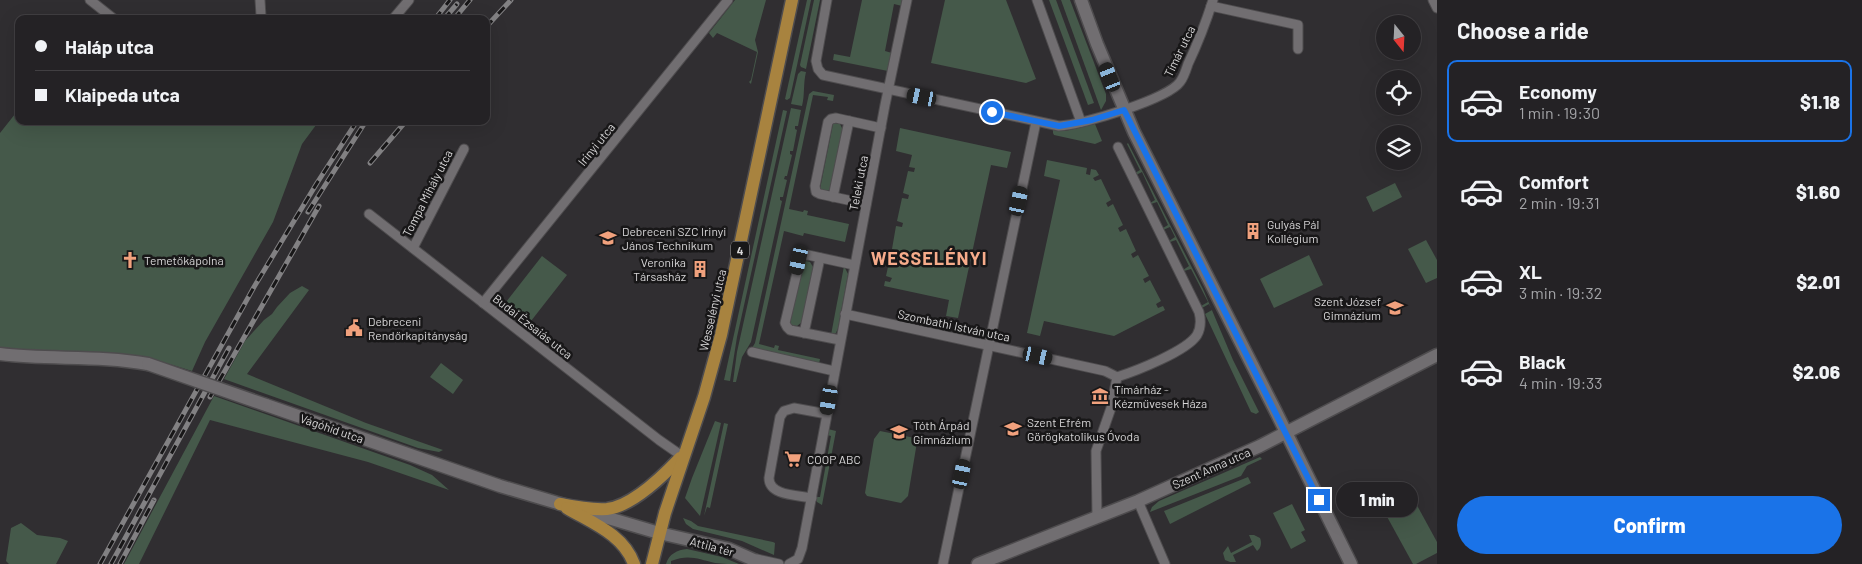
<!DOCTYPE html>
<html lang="en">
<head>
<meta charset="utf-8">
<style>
  body { margin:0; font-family:Barlow,sans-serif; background:#2c2a2d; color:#f1f3f6; height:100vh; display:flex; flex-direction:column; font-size:19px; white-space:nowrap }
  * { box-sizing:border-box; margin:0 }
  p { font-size:16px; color:#a3a4a7 }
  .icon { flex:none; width:28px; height:28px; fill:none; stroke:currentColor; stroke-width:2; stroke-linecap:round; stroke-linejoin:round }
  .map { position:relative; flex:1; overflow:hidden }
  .side { display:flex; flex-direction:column; background:#242225; width:425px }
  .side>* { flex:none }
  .top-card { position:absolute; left:15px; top:15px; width:475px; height:110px; border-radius:10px; box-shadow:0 5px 20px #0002,0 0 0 1px #413f42; display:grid; align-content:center; height:110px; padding:0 20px; background:#242225 }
  .needle { width:32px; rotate:162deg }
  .tools { position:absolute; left:1376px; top:15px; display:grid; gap:10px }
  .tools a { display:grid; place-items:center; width:45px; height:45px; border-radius:50%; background:#242225; box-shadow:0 5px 20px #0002,0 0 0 1px #413f42; font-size:25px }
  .end { position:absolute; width:22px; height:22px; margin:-11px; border:6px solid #1a73e8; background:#fff; box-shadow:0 0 0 2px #fff }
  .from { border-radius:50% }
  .bubble { position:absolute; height:35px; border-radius:18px; background:#242225; box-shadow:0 5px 20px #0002,0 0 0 1px #413f42; font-size:16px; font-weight:800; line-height:35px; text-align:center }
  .car { position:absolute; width:15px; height:30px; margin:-15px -8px; border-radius:6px; box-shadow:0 0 4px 1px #0007; background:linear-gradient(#222 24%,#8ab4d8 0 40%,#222 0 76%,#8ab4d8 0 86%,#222 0) }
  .top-card b { display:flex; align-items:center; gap:18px; height:48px; font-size:19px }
  .top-card b+b { border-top:1px solid #413f42 }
  .top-card i { width:12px; height:12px; background:#f1f3f6 }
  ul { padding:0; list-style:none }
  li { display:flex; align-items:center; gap:15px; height:82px; margin:0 10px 8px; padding:0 10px; border:2px solid transparent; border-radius:10px }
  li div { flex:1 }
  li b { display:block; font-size:19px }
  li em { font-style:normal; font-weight:800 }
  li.selected { border-color:#1a73e8 }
  li>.icon { width:45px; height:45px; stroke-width:1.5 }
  h2 { padding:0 20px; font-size:22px; line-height:60px }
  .button { display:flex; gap:10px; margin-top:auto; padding:10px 20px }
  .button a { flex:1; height:58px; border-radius:30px; background:#1a73e8; color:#fff; font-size:20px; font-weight:800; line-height:58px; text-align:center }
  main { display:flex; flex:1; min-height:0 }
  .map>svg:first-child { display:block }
</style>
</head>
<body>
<main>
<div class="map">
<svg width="1437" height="564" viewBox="0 0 1437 564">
  <rect width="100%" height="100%" fill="#302e31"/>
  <!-- green -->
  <g fill="#45594a">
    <path d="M735,0H766L755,40L758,52L751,84L749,82L751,80L757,52L717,33L713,38L709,33Z"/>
    <path d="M807,0H811L790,98L787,100L785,99Z"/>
    <path d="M814,0H820L806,69L801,67L800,65Z"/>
    <path d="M862,0H903L902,6L894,4L885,51L892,53L888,71L833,60L834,54L850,57Z"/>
    <path d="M945,0H1006L1036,79L1026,83L931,63Z"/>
    <path d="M1049,0H1056L1094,103L1088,105Z"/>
    <path d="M1061,0H1070L1106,94V101L1101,110Z"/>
    <path d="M801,71L806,72C803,84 805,95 802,106L791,104L798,74Z"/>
    <path d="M813,91L834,95L833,101L827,100L828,97L813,95L789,209L803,212L804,210L808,211L807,215L849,224L845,242L804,233L803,236L784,231L759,344L774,348L775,345L779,346L778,350L820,359L819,364L752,348L755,343L809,94Z"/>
    <path d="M791,108L801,110L798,126H795V129L797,130L793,151H790V154L792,155L787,176H785L784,179L787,180L783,197H780V200L782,201L751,342L742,357L736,382H733L737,352Z"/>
    <path d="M19,109V121H319L302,144L273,222L205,342L192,371L150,358L0,348V133Z"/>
    <path d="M783,110L787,111L737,337L730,381L724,380Z"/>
    <path d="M835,123L840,124L843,130L831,189L826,192L820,189L833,124Z"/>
    <path d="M1095,124L1102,141L1095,144L1054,135L1053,133V130L1065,131Z"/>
    <path d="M900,128L1011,152L1007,168L991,165L958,318L946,316L949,300L884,286L885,281L890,282L892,278L886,276L891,253L897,254V250L892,249L896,226L902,227L903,223L897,221L902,198L908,199L909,195L903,193L908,171L914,172L915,168L909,167L912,155L896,151Z"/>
    <path d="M1128,143L1203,289L1233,360L1259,412L1256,414L1251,412L1205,314L1212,310L1209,304L1202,308L1201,306L1208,302L1191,269L1184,271L1183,270L1189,266L1176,240L1170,242L1169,241L1175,237L1170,227L1163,230V228L1168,225L1157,202L1151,204L1150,203L1155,200L1142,172L1136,175L1135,173L1140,170L1127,144Z"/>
    <path d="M1047,160L1087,168L1086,174L1090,175L1091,169L1096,170L1099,175L1093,178L1095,181L1101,179L1111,200L1106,203L1108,207L1113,204L1123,225L1118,228L1120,232L1126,229L1136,251L1131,254L1133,258L1138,255L1149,276L1143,279L1145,283L1150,280L1161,301L1156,304L1158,308L1163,306L1165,310L1114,336L1044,321L1040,336L1027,333L1060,180L1044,176Z"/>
    <path d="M1395,183L1402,197L1373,212L1366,197Z"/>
    <path d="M1426,240L1437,260V278L1426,283L1408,249Z"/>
    <path d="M1309,255L1323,285L1274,308L1260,279Z"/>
    <path d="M542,256L567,275L531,321L506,302Z"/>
    <path d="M806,261L810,262L813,267L802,322L797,326L791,325L790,323L803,263Z"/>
    <path d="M844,266L848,274L838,328L836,333L831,335Z"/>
    <path d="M302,286L309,290L247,374L366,423L443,450L439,452L418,448L224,379L245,341L264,320L272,314L277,307L290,293Z"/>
    <path d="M441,363L463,380L453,394L430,377Z"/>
    <path d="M214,396L410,465L432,475L449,490L368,462L210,420L139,564H124Z"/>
    <path d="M715,421L721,423L700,516L685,498L692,478Z"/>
    <path d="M724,423L728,424L710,508L707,507L704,516Z"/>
    <path d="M828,429L836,431L822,505L817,502L816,497H820L831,436L827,435Z"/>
    <path d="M880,431L915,438L917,442L908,496L901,503L867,496L865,493L874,439Z"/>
    <path d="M1260,457L1262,459L1247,466L1241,476L1150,512L1152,507L1159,501Z"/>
    <path d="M1248,477L1251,483L1170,524L1164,511Z"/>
    <path d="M1413,498L1437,542V553L1416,564H1413L1385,513Z"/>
    <path d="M1292,504L1305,530L1301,532L1306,541L1291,549L1273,513Z"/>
    <path d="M683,518L691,521L698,526L773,542L775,543L774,555L742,541L693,529L686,524Z"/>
    <path d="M21,523L37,535L60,538L68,541L56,564H9L6,561L11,528Z"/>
    <path d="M1249,535H1254L1260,538C1262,543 1261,548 1257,551L1253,545L1233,555L1236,562H1230L1225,560L1223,553L1228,546L1231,553L1252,542Z"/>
    <path d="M687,549L722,557L739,564C732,564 722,564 715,563C698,559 689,554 671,561V564H666C669,554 677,550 687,549Z"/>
  </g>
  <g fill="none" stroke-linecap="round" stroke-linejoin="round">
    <!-- street casing -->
    <g stroke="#4e4c4e" stroke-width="11">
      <g id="street">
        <path d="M90,0L114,19"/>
        <path d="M260,0L261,16"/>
        <path d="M827,0L816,61L818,69L823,75L1059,126C1082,125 1168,99 1180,82C1184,77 1186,70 1188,64C1198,43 1206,22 1213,0"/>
        <path d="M1037,0L1081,122"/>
        <path d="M1433,0L1437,8"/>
        <path d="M1211,6L1298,25V49"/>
        <path d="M393,19L409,0"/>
        <path d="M833,197L849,121"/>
        <path d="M866,204L820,194L816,192L815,186L828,122L831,119L836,118L881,128"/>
        <path d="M369,214L659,440L682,456"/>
        <path d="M413,248L464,149"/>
        <path d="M483,303L728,0"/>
        <path d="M845,314L1105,371L1117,377C1136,371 1187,351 1197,335C1201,328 1201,320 1199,312L1118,147"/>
        <path d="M804,333L820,258"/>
        <path d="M840,340L790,330L787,327L785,323L801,256L808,255L854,265"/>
        <path d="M752,352L834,371"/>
        <path d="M812,498C798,495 769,496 769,478L780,417L784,411L794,408L827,414"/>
        <path d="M1138,501L1165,564"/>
        <path d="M1097,516L1096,451L1111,408L1117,377"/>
        <path d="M757,559L779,564"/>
        <path d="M789,564L798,559L802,548L885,105L907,0"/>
        <path d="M943,564L1036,122"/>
      </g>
    </g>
    <!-- secondary casing -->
    <g stroke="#4e4c4e" stroke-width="15">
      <g id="secondary">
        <path d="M1081,0L1097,44L1134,132L1275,410L1351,564"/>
        <path d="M0,354C49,360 99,355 148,364"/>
        <path d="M266,405L500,486L659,533L729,549L763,564"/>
        <path d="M978,564L1138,501L1260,446L1437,355"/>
      </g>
    </g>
    <!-- primary casing -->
    <g stroke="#4e4c4e" stroke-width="15">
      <g id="primary">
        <path d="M560,504C575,507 591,510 607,509C633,506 663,476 680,458"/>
        <path d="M567,508C592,523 623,534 634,564"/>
        <path d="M652,564L665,513L704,397L721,335L792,0"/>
      </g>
    </g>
    <!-- street -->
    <use href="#street" stroke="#716e71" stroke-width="9"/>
    <!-- secondary -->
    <use href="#secondary" stroke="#716e71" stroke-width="12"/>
    <!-- primary -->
    <use href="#primary" stroke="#a8833f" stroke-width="12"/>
    <!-- rail casing -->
    <g stroke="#828183" stroke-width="5">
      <g id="rail">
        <path d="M435,19L450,0"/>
        <path d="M444,19L457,4"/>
        <path d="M454,19L470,0"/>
        <path d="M486,27L511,0"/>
        <path d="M370,163L406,121"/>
        <path d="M308,212L366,121"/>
        <path d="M210,397L319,206"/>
        <path d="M100,564L254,287L317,183L357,121"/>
        <path d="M111,564L229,348"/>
        <path d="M120,564L154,500"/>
      </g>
    </g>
    <!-- rail -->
    <use href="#rail" stroke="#181718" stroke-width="3" stroke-dasharray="9" stroke-linecap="butt"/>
    <!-- secondary-bridge casing -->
    <g stroke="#4e4c4e" stroke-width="15" stroke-linecap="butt">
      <path id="secondary-bridge" d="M148,364L266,405"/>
    </g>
    <!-- secondary-bridge -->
    <use href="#secondary-bridge" stroke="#716e71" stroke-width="12"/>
  </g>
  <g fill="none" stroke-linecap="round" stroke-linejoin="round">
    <!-- route -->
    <path stroke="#1a73e8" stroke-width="6" d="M992,112L1059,126L1092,120L1124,110L1319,500"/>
  </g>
  <!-- icons -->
  <defs>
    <g id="building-bare" transform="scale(1.35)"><path d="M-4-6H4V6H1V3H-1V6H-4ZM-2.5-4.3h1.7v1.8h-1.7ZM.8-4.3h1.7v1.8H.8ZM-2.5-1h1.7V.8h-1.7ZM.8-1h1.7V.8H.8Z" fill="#f1a17d" stroke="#181718" stroke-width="2.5" paint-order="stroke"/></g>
    <g id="school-bare" transform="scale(1.35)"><path d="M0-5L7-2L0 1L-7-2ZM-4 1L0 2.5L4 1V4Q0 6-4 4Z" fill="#f1a17d" stroke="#181718" stroke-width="2.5" paint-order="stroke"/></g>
    <g id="church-bare" transform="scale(1.35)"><path d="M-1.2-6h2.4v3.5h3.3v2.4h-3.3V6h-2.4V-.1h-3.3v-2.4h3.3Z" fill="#f1a17d" stroke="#181718" stroke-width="2.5" paint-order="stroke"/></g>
    <g id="civic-bare" transform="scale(1.35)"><path d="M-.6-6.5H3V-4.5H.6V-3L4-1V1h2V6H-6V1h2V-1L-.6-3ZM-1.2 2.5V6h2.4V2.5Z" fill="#f1a17d" stroke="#181718" stroke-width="2.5" paint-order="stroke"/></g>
    <g id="museum-bare" transform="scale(1.35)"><path d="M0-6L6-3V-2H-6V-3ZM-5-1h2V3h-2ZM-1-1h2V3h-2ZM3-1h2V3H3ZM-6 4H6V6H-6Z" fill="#f1a17d" stroke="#181718" stroke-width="2.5" paint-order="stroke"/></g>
    <g id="supermarket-bare" transform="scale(1.35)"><path d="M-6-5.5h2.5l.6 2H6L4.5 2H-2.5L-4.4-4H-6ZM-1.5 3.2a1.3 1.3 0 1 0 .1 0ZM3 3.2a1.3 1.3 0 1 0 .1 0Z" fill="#f1a17d" stroke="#181718" stroke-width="2.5" paint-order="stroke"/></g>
  </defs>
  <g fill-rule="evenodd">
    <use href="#building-bare" x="1253" y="231"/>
    <use href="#school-bare" x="608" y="238"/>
    <use href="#church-bare" x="130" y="260"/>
    <use href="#building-bare" x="700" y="269"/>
    <use href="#school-bare" x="1395" y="308"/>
    <use href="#civic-bare" x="354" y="328"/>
    <use href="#museum-bare" x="1100" y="396"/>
    <use href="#school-bare" x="1013" y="429"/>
    <use href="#school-bare" x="899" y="432"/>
    <use href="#supermarket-bare" x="793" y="459"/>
  </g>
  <g text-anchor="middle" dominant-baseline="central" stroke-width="5" stroke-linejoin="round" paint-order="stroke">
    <!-- shield labels -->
    <rect fill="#181718" stroke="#9e9d9e" stroke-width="1" x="731" y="241.5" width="18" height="17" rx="4"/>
    <g font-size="11" font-weight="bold" fill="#d8d7d8">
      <text x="740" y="250">4</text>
    </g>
    <!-- street labels -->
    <g font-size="12" fill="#d8d7d8" stroke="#181718">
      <text transform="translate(1179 51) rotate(-64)">Tímár utca</text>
      <text transform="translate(596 144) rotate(-51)">Irinyi utca</text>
      <text transform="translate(858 183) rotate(-79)">Teleki utca</text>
      <text transform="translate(427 193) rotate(-63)">Tompa Mihály utca</text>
      <text transform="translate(712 310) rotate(-77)">Wesselényi utca</text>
      <text transform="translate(954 325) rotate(12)">Szombathi István utca</text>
      <text transform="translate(533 326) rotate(38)">Budai Ézsaiás utca</text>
      <text transform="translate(332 428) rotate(19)">Vágóhíd utca</text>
      <text transform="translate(1211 468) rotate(-24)">Szent Anna utca</text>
      <text transform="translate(712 546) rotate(15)">Attila tér</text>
    </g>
    <!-- poi labels -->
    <g font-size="12" fill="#d8d7d8" stroke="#181718" text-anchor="start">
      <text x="1267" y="224">Gulyás Pál<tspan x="1267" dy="14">Kollégium</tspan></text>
      <text x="622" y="231">Debreceni SZC Irinyi<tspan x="622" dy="14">János Technikum</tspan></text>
      <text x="144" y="260">Temetőkápolna</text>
      <text x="686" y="262" text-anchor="end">Veronika<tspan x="686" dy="14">Társasház</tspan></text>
      <text x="1381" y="301" text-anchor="end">Szent József<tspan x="1381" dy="14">Gimnázium</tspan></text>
      <text x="368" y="321">Debreceni<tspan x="368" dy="14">Rendőrkapitányság</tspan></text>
      <text x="1114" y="389">Tímárház -<tspan x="1114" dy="14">Kézművesek Háza</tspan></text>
      <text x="1027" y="422">Szent Efrém<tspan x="1027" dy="14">Görögkatolikus Óvoda</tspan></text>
      <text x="913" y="425">Tóth Árpád<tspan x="913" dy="14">Gimnázium</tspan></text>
      <text x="807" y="459">COOP ABC</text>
    </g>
    <!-- district labels -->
    <g font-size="18" font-weight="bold" letter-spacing="1" fill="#f7ac8b" stroke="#181718">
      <text x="929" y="258">WESSELÉNYI</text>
    </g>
  </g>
</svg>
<div class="tools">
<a><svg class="needle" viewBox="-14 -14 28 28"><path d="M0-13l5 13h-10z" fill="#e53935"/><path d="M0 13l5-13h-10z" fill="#a3a4a7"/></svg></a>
<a><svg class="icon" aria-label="locate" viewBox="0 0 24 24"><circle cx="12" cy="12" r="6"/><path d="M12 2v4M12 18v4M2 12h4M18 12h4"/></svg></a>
<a><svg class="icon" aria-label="layers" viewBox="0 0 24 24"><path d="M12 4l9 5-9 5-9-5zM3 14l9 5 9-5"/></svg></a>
</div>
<i class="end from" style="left:992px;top:112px"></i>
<i class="end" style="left:1319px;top:500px"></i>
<div class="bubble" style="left:1336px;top:482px;width:82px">1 min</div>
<i class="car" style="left:1110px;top:77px;rotate:338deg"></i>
<i class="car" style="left:922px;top:97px;rotate:282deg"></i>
<i class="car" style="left:1019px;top:201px;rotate:12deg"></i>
<i class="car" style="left:799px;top:260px;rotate:192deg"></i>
<i class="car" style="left:1038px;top:356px;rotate:103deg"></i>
<i class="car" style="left:829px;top:400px;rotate:190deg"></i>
<i class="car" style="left:962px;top:474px;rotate:12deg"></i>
<div class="top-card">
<b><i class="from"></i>Haláp utca</b>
<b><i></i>Klaipeda utca</b>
</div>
</div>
<section class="side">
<h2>Choose a ride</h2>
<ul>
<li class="selected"><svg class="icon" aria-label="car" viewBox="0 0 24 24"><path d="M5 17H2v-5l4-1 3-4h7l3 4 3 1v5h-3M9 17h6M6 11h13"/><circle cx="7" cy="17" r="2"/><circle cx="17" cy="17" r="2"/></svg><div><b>Economy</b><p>1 min · 19:30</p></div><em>$1.18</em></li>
<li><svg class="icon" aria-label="car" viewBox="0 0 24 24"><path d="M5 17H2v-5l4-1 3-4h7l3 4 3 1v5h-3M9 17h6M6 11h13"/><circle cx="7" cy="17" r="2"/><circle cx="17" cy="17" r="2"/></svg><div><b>Comfort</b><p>2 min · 19:31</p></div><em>$1.60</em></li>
<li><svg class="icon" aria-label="car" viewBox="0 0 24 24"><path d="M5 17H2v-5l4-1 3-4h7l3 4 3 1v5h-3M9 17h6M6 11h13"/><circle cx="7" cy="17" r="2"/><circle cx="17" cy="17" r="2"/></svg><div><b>XL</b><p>3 min · 19:32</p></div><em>$2.01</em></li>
<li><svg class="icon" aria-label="car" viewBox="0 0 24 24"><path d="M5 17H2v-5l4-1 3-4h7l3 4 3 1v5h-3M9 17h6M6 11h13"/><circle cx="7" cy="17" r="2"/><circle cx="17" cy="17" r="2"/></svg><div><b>Black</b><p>4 min · 19:33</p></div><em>$2.06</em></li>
</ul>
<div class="button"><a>Confirm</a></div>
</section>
</main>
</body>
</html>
